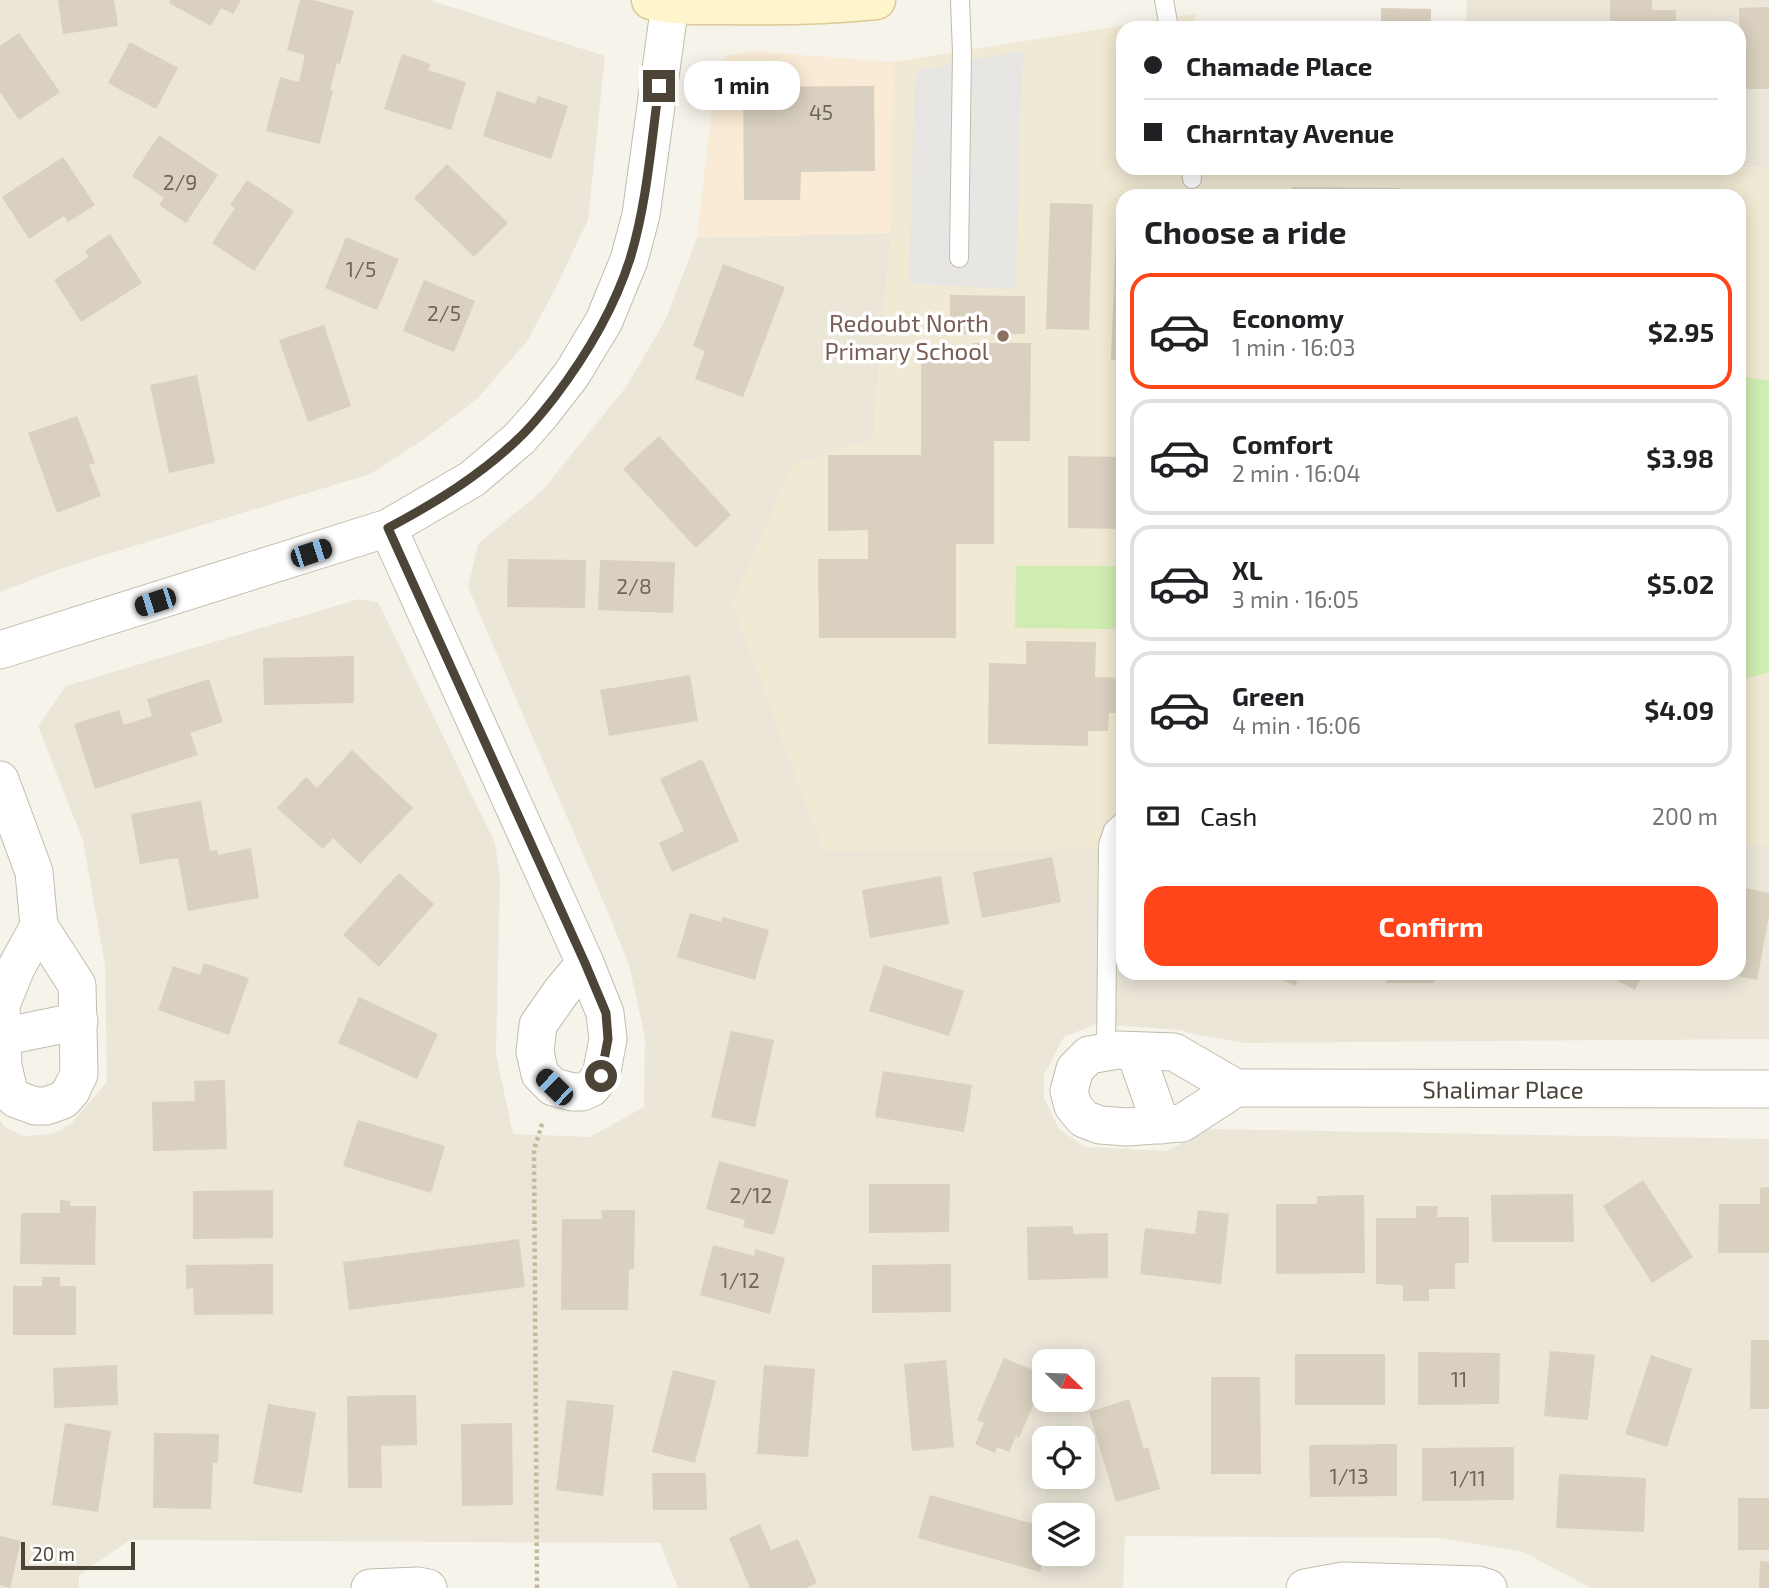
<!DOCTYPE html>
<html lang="en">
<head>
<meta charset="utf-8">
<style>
  body { margin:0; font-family:"Exo 2",sans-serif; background:#f6f6f6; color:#202124; height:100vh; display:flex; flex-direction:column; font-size:26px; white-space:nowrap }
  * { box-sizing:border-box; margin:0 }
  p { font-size:23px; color:#757577 }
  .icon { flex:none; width:38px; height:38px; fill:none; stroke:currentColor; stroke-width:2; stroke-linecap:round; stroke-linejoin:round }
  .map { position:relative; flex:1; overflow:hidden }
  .details { position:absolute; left:1116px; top:189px; width:630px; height:791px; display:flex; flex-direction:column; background:#fff; border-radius:21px; box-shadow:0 4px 18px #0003 }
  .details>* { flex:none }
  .hud { position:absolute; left:1116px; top:21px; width:630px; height:154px; border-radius:21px; box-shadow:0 4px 18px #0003; display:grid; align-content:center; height:154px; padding:0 28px; background:#fff }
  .needle { width:46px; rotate:113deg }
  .fabs { position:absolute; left:1032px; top:1349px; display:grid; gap:14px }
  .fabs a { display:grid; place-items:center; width:63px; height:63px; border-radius:14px; background:#fff; box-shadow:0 4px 18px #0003; font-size:35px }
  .scale { position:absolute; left:21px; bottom:18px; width:114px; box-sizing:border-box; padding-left:7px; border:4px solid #4b4437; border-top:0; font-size:19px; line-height:24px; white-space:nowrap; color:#4b4437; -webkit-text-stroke:5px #fff; paint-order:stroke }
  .end { position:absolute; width:32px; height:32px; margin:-16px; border:9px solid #4b4437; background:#fff; box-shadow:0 0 0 4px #fff }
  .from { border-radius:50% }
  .bubble { position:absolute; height:49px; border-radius:21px; background:#fff; box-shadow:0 4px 18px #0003; font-size:23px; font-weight:700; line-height:49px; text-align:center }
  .car { position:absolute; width:21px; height:42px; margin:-21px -10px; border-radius:9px; box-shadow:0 0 5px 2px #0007; background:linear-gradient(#222 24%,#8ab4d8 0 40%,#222 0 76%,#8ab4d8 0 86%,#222 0) }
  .hud b { display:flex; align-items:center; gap:24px; height:66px; font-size:26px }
  .hud b+b { border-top:2px solid #e0e0e0 }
  .hud i { width:18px; height:18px; background:#202124 }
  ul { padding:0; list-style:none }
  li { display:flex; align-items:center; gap:21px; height:116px; margin:0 14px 10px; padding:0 14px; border:4px solid #e0e0e0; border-radius:21px }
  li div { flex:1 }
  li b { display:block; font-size:26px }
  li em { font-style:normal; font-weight:700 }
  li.on { border-color:#ff4519 }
  li>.icon { width:63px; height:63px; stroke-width:1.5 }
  h2 { padding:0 28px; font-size:32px; line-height:84px }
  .pay { display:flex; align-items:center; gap:18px; height:77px; padding:0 28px; font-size:26px }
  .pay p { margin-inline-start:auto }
  .action { display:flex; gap:14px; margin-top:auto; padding:14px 28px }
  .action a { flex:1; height:80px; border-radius:21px; background:#ff4519; color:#fff; font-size:28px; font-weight:700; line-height:80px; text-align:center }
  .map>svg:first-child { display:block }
</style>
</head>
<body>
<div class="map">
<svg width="1769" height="1588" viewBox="0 0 1769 1588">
  <rect width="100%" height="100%" fill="#f6f3ea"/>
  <!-- residential -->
  <g fill="#ebe6d8" fill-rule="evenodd">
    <path d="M0,0H429L605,56L588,220L556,287L528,340L478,398L426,438L370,474L62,568L0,592Z"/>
    <path d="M1467,0H1769V168L1740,167V28H1466Z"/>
    <path d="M891,233L873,439L792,465L823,850L1123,849L1124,973H1740V846H1769V1039L1245,1043L1196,1035L1181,1030L1096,1024L1064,1037L1044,1075V1098L1059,1129L1085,1147L1167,1151L1209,1129L1769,1139V1588H1591L1521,1551L1440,1538L1125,1536L1123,1588H678L660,1543L130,1540L79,1575V1588H0V1120L5,1127L24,1136L53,1134L71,1124L107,1082L105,965L83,841L38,726L66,686L359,599L378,602L495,843L500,878L496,1054L513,1134L590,1137L644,1107L645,1038L629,965L607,910L468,587L478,544L542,491L626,387L665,321L697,238ZM1045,1362H1083V1400H1045ZM1045,1438H1083V1477H1045ZM1045,1516H1083V1554H1045Z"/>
  </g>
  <!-- commercial -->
  <path fill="#f9ebd5" d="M749,51L893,62L891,233L697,238L715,81L726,56Z"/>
  <!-- education -->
  <path fill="#f0e9d3" d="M1194,14L1197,28H1124V168H1769V846H1740V196H1124L1123,849L823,850L732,604L792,465L873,439L891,233L893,62Z"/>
  <!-- green -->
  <g fill="#cfedb0">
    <path d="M1740,376L1769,381V672L1748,678H1740Z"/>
    <path d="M1016,566H1123V629L1015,628Z"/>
  </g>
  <!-- parking -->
  <path fill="#e8e6e2" d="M1023,50L1016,289L909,284L915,71Z"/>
  <!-- building -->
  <g fill="#d9d0bf">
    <path d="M58,0H114L118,26L63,34Z"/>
    <path d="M170,0H241L233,14L221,8L211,26L169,3Z"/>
    <path d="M300,0H313L354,11L340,64L337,63L330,90H333L320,144L266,131L280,77L299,82L305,55L287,50Z"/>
    <path d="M1610,0H1652V10H1676V28H1610Z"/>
    <path d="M1769,7V89H1740L1739,8Z"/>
    <path d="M1381,8L1431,9V28H1381Z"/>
    <path d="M19,33L60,92L19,120L0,92V46Z"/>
    <path d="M130,42L178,68L156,109L108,83Z"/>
    <path d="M402,54L431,64L428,70L466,82L451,130L384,109Z"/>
    <path d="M874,86L875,171L801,172L800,200H744L743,87Z"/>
    <path d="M497,91L535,104L538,96L568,106L551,159L483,136Z"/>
    <path d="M159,135L218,175L186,223L159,205L164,198L132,176Z"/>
    <path d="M63,157L95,205L68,222L64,216L29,239L2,197Z"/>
    <path d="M447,164L508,223L474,257L414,198Z"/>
    <path d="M247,180L294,211L254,271L212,243L235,208L230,205Z"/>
    <path d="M1292,187L1400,188L1399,196H1292Z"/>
    <path d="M1117,201H1124V360H1111Z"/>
    <path d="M1050,203L1093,204L1089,330L1046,329Z"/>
    <path d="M110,234L142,283L81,322L54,280L89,257L85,251Z"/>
    <path d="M346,237L399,259L377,310L325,288Z"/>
    <path d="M723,264L785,287L743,397L695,379L705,351L693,346Z"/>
    <path d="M424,280L475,301L454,352L403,331Z"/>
    <path d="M950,295L1025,296V334H950Z"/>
    <path d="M324,325L351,406L308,422L279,340Z"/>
    <path d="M972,343H1031L1030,441H994V544H956V638H819L818,559H868V530L828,531V455H921V358H973Z"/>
    <path d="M197,375L215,463L169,473L150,385Z"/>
    <path d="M77,416L95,463L89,465L101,496L57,513L28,433Z"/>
    <path d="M659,436L731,515L696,548L623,469Z"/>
    <path d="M1068,456L1124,457V529L1068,528Z"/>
    <path d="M508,559L586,560L585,608L507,607Z"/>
    <path d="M600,560L675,562L673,613L598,610Z"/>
    <path d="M1026,641L1096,642L1095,677L1119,678V713H1109L1108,731H1088V746L988,744L989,663L1026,664Z"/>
    <path d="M354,656V703L264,705L263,658Z"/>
    <path d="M690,675L698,721L609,736L600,690Z"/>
    <path d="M209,679L223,722L190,733L198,755L95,789L74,724L119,710L124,725L152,716L147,699Z"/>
    <path d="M352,750L413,808L360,864L333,838L323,849L277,808L306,777L317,788Z"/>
    <path d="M702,759L739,841L672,872L659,843L684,831L660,779Z"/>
    <path d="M201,801L210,851L217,850L218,855L251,848L259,898L188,911L178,858L140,864L131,814Z"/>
    <path d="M1052,857L1061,902L982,918L973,872Z"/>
    <path d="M399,873L434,904L379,967L343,935Z"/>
    <path d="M941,876L949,924L870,938L862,890Z"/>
    <path d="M1740,887L1769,893V916L1757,980L1728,974V973H1740Z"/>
    <path d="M690,913L721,922L723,917L769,930L755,980L677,957Z"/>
    <path d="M204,963L249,978L229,1035L158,1010L173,966L200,975Z"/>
    <path d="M884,965L964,991L949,1036L869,1011Z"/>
    <path d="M1269,973H1301L1295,986Z"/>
    <rect x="1386" y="973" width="48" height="10"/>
    <path d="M1603,973H1644L1635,990Z"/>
    <path d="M359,997L438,1034L417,1079L338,1043Z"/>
    <path d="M731,1031L774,1040L755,1127L711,1117Z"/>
    <path d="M883,1071L972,1085L964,1132L875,1117Z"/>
    <path d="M225,1080L227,1149L153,1151L152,1102L195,1101L194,1081Z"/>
    <path d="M358,1120L445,1146L431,1193L343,1166Z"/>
    <path d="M719,1161L789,1180L774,1235L743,1227L745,1220L706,1209Z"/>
    <path d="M1643,1180L1693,1257L1652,1283L1603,1206Z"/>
    <path d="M869,1184H950L949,1232L869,1233Z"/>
    <path d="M1769,1187V1253H1718L1719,1204H1760V1188Z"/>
    <path d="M273,1190V1238L193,1239V1191Z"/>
    <path d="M1573,1194L1574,1242H1492L1491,1195Z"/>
    <path d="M1364,1195L1365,1273L1276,1274V1204H1317V1196Z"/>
    <path d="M60,1200L70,1201V1206H96L95,1265L20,1264L21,1213H60Z"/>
    <path d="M1416,1206H1438L1437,1217H1469V1263H1455V1289H1429V1301H1403V1285L1376,1284V1218H1416Z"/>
    <path d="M601,1210H635L634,1269H629L628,1310H561L562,1219H602Z"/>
    <path d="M1198,1210L1229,1214L1221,1284L1140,1274L1145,1228L1195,1234Z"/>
    <path d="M1073,1226V1234L1108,1233V1278L1028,1280L1027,1227Z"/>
    <path d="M519,1239L525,1287L349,1310L343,1262Z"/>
    <path d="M713,1245L754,1256L755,1249L785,1258L770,1314L700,1295Z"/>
    <path d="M273,1264V1314L194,1315L193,1288L186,1289V1265Z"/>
    <path d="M951,1264V1312L872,1313V1265Z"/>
    <path d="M42,1277H60V1286H76V1335H13V1286H42Z"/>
    <path d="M1751,1340H1769V1409H1750Z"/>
    <path d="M1550,1351L1595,1355L1588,1420L1544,1416Z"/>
    <path d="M1418,1352L1500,1353L1499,1404L1418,1405Z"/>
    <rect x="1295" y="1354" width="90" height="51"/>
    <path d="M1651,1355L1692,1369L1667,1447L1625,1434Z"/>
    <path d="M1004,1358L1045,1375V1378L1019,1438L1016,1436L1009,1452L997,1447L995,1453L975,1444L984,1423L977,1420Z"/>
    <path d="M946,1360L954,1447L912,1451L904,1364Z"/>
    <path d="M117,1365L118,1405L54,1408L53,1368Z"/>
    <path d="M764,1365L815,1369L808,1457L757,1454Z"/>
    <path d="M673,1370L716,1381L695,1463L652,1452Z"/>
    <path d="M1211,1377H1260L1261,1474H1211Z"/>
    <path d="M416,1395L417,1445L381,1446L382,1488H348L347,1396Z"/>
    <path d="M1129,1399L1144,1449L1148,1447L1160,1489L1116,1502L1089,1412Z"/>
    <path d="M567,1400L614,1405L603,1496L556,1490Z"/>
    <path d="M268,1404L316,1412L302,1493L253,1484Z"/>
    <path d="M65,1423L111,1431L98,1512L52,1505Z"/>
    <path d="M512,1423L513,1505L462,1506L461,1424Z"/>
    <path d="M154,1433L219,1434L218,1463H213L211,1509L153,1508Z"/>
    <path d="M1397,1444V1496L1310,1497L1309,1445Z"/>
    <path d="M1514,1447V1500L1422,1501V1448Z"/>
    <path d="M652,1473H706L707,1510H653Z"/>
    <path d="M1559,1474L1646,1478L1644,1532L1556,1528Z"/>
    <path d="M930,1495L1045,1527V1553L1040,1572L918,1538Z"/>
    <rect x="1738" y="1498" width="31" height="52"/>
    <path d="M760,1524L771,1550L798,1539L817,1583L806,1588H750L729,1538Z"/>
    <path d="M0,1536L21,1541L10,1588L0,1585Z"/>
    <path d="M1760,1561L1769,1562V1588H1759Z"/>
  </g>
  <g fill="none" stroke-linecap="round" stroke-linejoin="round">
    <!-- lane casing -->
    <g stroke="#c3bcac" stroke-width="20">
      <g id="lane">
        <path d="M1164,0L1169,28"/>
        <path d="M1191,168L1192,179"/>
        <path d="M959,258L962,53L960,0"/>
        <path d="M1106,1053L1108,845L1113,830L1124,820"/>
      </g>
    </g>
    <!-- street casing -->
    <g stroke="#c3bcac" stroke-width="39">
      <g id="street">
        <path d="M388,528L585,963L605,1013L608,1039L601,1076L591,1088L582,1092H573L553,1087L540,1074L535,1052L538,1025L561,992L585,963"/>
        <path d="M0,650L388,528L472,479L520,438L541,414L572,374L604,321L629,260L641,215L670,4"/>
        <path d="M0,780L34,872L39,926L77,985L79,1074L71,1091L63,1100L46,1106H35L16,1099L9,1092L3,1066L1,1005L16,968L39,926"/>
        <path d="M2,1037L79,1021"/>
        <path d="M1135,1051L1161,1125"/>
        <path id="s1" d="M1236,1088L1182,1123L1127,1127L1100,1125L1084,1119L1073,1106L1069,1091L1075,1069L1089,1055L1118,1050L1174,1052L1236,1088L1769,1089"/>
        <path d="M370,1588L418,1586L428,1588"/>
        <path d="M1305,1588L1343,1581L1478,1585L1488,1588"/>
      </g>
    </g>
    <!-- secondary casing -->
    <g stroke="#daca97" stroke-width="41">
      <path id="secondary" d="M651,0C675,6 700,5 725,5C776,6 826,5 876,0"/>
    </g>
    <!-- path -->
    <path stroke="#c6b99c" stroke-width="4.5" stroke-dasharray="3.5 3.5" stroke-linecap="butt" d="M537,1588L534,1150L543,1121"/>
    <!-- lane -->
    <use href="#lane" stroke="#fff" stroke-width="18"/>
    <!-- street -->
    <use href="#street" stroke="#fff" stroke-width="37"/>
    <!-- secondary -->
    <use href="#secondary" stroke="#fff5cc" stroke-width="38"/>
  </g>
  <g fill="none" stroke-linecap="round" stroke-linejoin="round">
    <!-- route -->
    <path stroke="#4b4437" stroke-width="9" d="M601,1076L608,1039L606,1013L585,963L388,528C435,503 481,475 519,438C532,426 543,412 554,398C586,356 614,309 630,259C647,203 651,144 659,86"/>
  </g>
  <!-- markers -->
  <circle fill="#8d6e63" stroke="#fff" stroke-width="2.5" cx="1003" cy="336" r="7"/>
  <g text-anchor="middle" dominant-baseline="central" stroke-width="7" stroke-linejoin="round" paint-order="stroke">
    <!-- number labels -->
    <g font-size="21" fill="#6e6759">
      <text x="821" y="111">45</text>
      <text x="180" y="181">2/9</text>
      <text x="361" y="268">1/5</text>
      <text x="444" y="312">2/5</text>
      <text x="634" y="585">2/8</text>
      <text x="751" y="1194">2/12</text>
      <text x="740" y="1279">1/12</text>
      <text x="1459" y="1378">11</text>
      <text x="1349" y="1475">1/13</text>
      <text x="1468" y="1477">1/11</text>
    </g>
    <!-- education labels -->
    <g font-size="24" fill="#785e54" stroke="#fff" text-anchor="end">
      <text x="989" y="322">Redoubt North<tspan x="989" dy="28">Primary School</tspan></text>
    </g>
    <!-- street labels -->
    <g font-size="24" fill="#4b4437" stroke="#fff">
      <text stroke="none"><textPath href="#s1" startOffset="663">Shalimar Place</textPath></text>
    </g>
  </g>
</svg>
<div class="fabs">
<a><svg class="needle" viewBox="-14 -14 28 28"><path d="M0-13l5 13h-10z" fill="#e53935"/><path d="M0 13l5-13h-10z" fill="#757577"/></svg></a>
<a><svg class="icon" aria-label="locate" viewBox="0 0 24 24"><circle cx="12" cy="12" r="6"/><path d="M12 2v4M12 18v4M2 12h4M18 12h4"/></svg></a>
<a><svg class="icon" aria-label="layers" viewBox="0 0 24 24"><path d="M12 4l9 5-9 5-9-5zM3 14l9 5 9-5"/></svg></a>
</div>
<div class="scale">20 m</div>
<i class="end from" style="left:601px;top:1076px"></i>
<i class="end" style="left:659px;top:86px"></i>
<div class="bubble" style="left:684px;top:61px;width:116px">1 min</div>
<i class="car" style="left:311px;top:553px;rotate:72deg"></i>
<i class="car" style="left:155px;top:602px;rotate:252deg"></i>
<i class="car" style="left:554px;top:1087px;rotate:314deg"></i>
<div class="hud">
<b><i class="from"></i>Chamade Place</b>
<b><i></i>Charntay Avenue</b>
</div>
<section class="details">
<h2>Choose a ride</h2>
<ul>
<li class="on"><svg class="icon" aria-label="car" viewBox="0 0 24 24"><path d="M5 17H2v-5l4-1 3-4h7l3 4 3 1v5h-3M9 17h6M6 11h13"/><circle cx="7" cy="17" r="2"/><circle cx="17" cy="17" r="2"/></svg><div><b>Economy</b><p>1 min · 16:03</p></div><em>$2.95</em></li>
<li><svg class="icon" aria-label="car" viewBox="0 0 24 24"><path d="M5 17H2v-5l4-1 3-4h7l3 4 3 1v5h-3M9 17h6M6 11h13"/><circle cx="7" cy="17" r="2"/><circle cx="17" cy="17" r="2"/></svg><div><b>Comfort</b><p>2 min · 16:04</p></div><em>$3.98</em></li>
<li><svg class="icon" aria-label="car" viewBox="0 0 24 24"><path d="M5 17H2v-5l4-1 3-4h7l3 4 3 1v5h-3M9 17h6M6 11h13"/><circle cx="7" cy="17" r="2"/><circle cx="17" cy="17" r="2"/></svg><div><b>XL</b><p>3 min · 16:05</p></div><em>$5.02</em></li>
<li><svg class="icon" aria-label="car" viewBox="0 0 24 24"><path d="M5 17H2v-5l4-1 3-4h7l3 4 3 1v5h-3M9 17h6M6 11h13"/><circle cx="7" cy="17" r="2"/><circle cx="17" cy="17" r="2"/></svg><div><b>Green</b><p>4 min · 16:06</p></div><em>$4.09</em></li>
</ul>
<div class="pay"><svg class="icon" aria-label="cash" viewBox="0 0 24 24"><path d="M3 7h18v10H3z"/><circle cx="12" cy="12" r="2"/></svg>Cash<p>200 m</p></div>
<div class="action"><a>Confirm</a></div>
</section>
</div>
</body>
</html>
